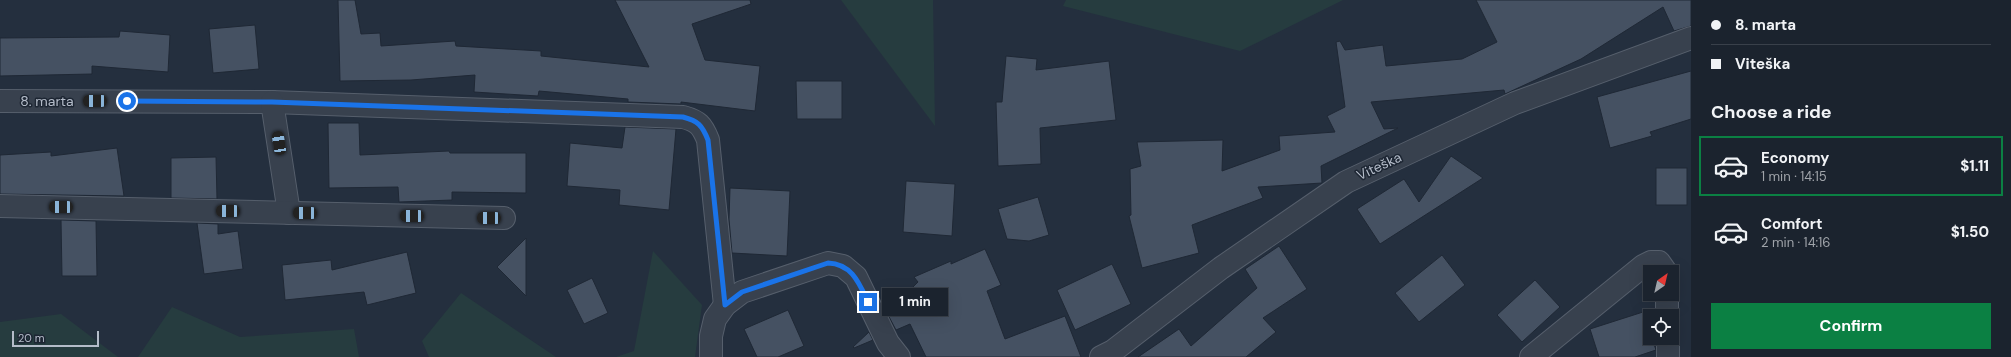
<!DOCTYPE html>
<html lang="en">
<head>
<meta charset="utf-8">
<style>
  body { margin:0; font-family:"DM Sans",sans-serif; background:#242b36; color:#f1f3f6; height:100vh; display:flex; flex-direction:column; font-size:15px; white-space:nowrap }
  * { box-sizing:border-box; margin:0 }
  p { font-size:13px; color:#a0a4aa }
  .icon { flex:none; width:22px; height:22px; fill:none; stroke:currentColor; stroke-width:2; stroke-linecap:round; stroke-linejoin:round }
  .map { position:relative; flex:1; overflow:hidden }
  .drawer { display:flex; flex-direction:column; background:#1b232e; width:320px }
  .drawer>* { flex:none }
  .banner { display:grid; align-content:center; height:88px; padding:0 20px; background:#1b232e }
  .needle { width:26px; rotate:34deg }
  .fabs { position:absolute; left:1643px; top:265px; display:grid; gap:8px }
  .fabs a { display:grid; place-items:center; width:36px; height:36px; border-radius:0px; background:#1b232e; box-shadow:0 4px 16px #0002,0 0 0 1px #39404a; font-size:20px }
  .scale { position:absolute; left:12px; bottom:10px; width:87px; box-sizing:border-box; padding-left:4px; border:2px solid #b4bcc9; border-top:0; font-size:11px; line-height:14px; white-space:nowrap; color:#b4bcc9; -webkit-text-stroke:3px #1d2633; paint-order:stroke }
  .end { position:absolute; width:18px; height:18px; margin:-9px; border:5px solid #1a73e8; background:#fff; box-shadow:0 0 0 2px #fff }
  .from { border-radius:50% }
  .bubble { position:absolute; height:28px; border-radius:0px; background:#1b232e; box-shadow:0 4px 16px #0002,0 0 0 1px #39404a; font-size:13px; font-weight:700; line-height:28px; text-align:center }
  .car { position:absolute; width:12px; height:24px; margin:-12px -6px; border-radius:5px; box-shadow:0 0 3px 1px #0007; background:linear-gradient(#222 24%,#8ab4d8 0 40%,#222 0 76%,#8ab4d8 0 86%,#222 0) }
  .banner b { display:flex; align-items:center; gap:14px; height:38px; font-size:15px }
  .banner b+b { border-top:1px solid #39404a }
  .banner i { width:10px; height:10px; background:#f1f3f6 }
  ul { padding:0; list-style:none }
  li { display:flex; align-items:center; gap:12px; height:60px; margin:0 8px 6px; padding:0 12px; border:2px solid transparent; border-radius:0px }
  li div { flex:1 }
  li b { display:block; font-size:15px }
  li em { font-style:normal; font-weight:700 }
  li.current { border-color:#0b8043 }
  li>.icon { width:36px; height:36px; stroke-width:1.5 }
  h2 { padding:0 20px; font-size:18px; line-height:48px }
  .action { display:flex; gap:8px; margin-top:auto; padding:8px 20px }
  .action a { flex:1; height:46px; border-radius:0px; background:#0b8043; color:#fff; font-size:16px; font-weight:700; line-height:46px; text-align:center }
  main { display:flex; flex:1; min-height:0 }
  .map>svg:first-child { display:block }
</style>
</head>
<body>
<main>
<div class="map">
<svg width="1691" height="357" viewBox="0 0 1691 357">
  <rect width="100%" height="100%" fill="#242f3e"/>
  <!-- green -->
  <g fill="#263c3f">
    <path d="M841,0H933L935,126Z"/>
    <path d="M1066,0H1343L1240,51L1063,6Z"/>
    <path d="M653,251L702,305L695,357H616L634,351Z"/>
    <path d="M461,293L556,357H429L422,341Z"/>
    <path d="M172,307L240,337L354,329L359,357H138Z"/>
    <path d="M61,314L118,357H0V322Z"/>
  </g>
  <!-- building -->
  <g fill="#455162" stroke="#1f2835">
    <path d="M338,0H355L361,34L380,33L381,46L455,41L456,46L541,51V56L649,67L615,0H750L751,4L692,24L705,60L760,66L755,111L681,102V104L628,102V99L539,91L538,96L474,92L475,75L411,80L340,81Z"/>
    <path d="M1476,0H1691V26L1674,31L1663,7L1581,59L1505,94L1504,90L1371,102L1384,129L1398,128L1321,166L1322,183L1258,187L1263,198L1192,225L1199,253L1142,268L1129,216L1131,215L1130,169L1141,166L1137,142L1223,140L1222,171L1280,150L1279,136L1335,132L1327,116L1345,107L1336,42L1340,41L1345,50L1383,45L1386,66L1462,59L1497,42Z"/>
    <path d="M255,25L259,69L213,73L209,29Z"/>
    <path d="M120,31L170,35L168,72L92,66V74L0,76V38L119,37Z"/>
    <path d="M1006,56L1037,59L1036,70L1109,61L1116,120L1040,128L1041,164L998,166L996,102H1002Z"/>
    <path d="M1691,71V119L1650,132L1652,136L1610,148L1597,97Z"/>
    <path d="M796,81H842V119H797Z"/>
    <path d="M328,123H359L360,155L449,151L450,153H526V193L452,192V200L399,202L398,187L329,188Z"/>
    <path d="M625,127L676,129L669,210L619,205L620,190L567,186L570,143L622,148Z"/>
    <path d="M117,148L124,196L0,194V155L51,152V156Z"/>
    <path d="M1451,156L1483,178L1380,244L1357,209L1404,179L1419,202Z"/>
    <path d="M216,157L217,199L171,198V158Z"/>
    <rect x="1656" y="168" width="31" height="37"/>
    <path d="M906,181L955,184L952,236L903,232Z"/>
    <path d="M730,188L790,191L787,256L732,253L729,219Z"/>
    <path d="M1038,197L1049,235L1029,241L1007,239L998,209Z"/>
    <path d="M61,220L96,221L97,276H62Z"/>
    <path d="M197,223L218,224V234L238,231L243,269L204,274Z"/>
    <path d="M526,238V296L497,267Z"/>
    <path d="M1279,246L1307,289L1263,318L1276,332L1246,357H1138L1179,329L1191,346L1257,288L1245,269Z"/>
    <path d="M985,249L1001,285L987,291L1005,339L1065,316L1081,357H926L910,324L896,330L887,313L918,282L914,277L951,261V264Z"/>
    <path d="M407,252L416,293L367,305L364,292L285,300L282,265L331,260L332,270Z"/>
    <path d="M1442,255L1465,285L1419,322L1395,293Z"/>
    <path d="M1112,264L1131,304L1075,330L1057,290Z"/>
    <path d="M592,278L608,313L584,324L567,290Z"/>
    <path d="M1535,280L1560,307L1522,342L1497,315Z"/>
    <path d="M788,310L804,346L778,357H757L744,329Z"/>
    <path d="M1643,312L1656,350L1635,357H1599L1590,329Z"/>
    <path d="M869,332L873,340L854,348L853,347Z"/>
  </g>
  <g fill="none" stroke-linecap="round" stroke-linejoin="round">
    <!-- street casing -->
    <g stroke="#565f6c" stroke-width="24">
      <g id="street">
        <path d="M0,101L272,102L683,117C698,121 702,125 708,140L725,305"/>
        <path d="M272,102L289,213"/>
        <path d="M0,206L504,218"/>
        <path d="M1667,294V316"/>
        <path d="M1668,338V357"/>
        <path d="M711,357V336L715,319L725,305L742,292L828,263L843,266L856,277L888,343L899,357"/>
        <path d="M1101,357L1113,351L1221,268L1346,182L1515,103L1691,38"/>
        <path d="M1531,357L1643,266L1651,262H1659L1666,272"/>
      </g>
    </g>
    <!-- street -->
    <use href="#street" stroke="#38414e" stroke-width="22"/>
  </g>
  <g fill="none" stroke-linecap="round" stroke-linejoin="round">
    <!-- route -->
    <path stroke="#1a73e8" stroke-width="5" d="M127,101L272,102L683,117C698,121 702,125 708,140L725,305L742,292L828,263C852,264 859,283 868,302"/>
  </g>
  <g text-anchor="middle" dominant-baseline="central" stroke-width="3" stroke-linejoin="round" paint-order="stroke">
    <!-- street labels -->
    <g font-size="14" fill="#b4bcc9" stroke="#1d2633">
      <text x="47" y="101">8. marta</text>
      <text transform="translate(1379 166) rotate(-25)">Viteška</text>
    </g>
  </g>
</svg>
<div class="fabs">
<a><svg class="needle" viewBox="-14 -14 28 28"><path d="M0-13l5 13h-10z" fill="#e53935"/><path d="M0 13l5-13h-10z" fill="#a0a4aa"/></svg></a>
<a><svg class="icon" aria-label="locate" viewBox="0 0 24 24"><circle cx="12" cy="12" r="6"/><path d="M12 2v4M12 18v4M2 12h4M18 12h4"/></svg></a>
</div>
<div class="scale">20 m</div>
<i class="end from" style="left:127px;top:101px"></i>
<i class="end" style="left:868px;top:302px"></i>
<div class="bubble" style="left:882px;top:288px;width:66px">1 min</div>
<i class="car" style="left:95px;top:101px;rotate:270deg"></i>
<i class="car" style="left:279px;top:143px;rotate:351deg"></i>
<i class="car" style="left:61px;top:207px;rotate:271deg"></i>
<i class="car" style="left:228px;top:211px;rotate:271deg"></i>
<i class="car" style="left:305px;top:213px;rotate:271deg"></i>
<i class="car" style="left:412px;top:216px;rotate:271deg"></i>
<i class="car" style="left:489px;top:218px;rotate:271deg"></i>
</div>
<section class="drawer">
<div class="banner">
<b><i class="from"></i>8. marta</b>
<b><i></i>Viteška</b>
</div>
<h2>Choose a ride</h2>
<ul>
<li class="current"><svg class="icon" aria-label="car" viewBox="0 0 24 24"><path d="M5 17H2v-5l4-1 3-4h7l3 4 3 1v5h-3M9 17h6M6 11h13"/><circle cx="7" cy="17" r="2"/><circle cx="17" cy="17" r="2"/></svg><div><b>Economy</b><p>1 min · 14:15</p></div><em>$1.11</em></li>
<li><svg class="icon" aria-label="car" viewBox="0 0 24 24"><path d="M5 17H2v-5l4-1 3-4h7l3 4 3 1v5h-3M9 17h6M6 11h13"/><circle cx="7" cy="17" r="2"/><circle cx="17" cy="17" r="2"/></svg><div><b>Comfort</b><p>2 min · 14:16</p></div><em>$1.50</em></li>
</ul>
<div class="action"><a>Confirm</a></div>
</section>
</main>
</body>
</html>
